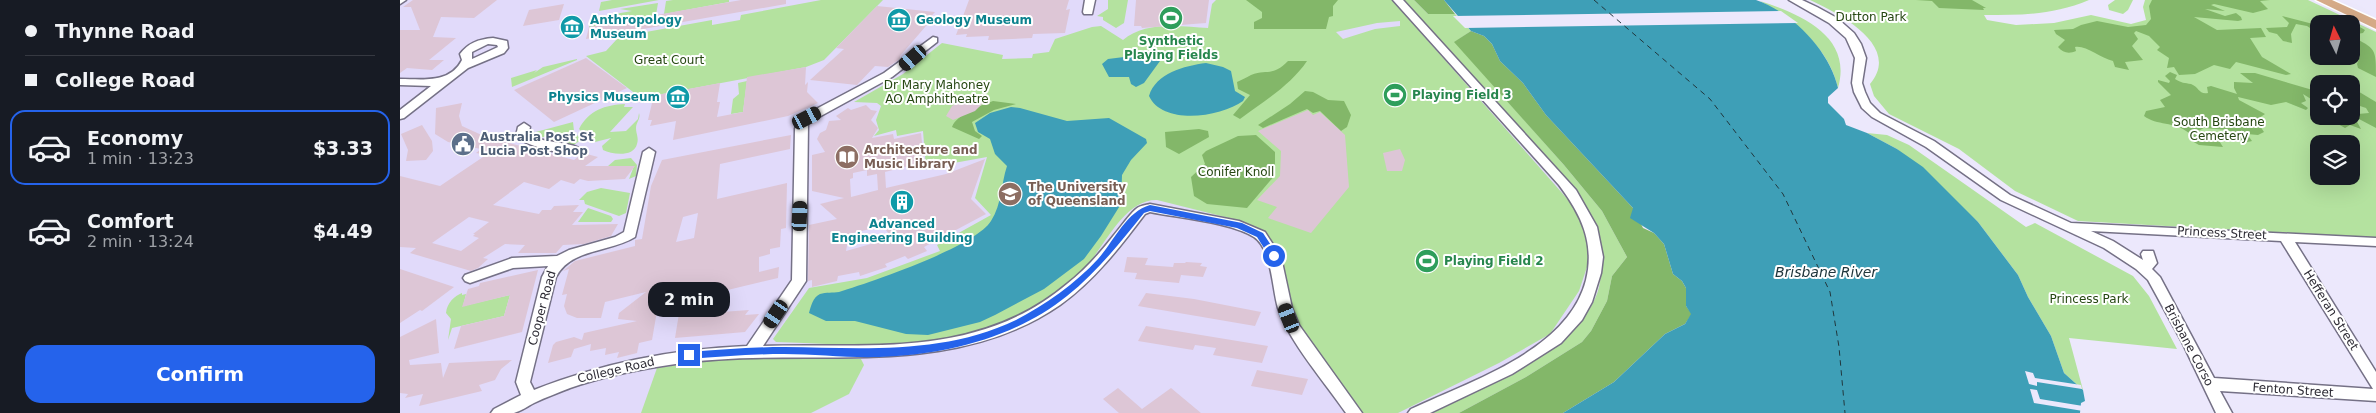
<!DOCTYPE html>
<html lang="en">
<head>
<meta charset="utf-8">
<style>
  body { margin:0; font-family:"DejaVu Sans",sans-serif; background:#242831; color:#f1f3f6; height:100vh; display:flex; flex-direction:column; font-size:19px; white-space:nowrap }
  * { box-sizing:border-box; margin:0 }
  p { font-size:16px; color:#9ea1a6 }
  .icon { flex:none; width:28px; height:28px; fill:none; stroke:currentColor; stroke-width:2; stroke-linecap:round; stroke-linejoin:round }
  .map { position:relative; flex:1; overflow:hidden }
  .side { display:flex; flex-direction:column; background:#171b24; width:400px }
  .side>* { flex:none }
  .guide { display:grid; align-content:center; height:110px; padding:0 25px; background:#171b24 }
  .needle { width:32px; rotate:355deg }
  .fabs { position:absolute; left:1910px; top:15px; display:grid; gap:10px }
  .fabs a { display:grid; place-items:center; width:50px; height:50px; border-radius:10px; background:#171b24; box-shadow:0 5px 20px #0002; font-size:25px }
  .end { position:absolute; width:22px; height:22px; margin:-11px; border:6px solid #2563eb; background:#fff; box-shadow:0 0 0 2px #fff }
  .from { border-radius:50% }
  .bubble { position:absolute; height:35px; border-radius:15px; background:#171b24; box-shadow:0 5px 20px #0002; font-size:16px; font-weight:600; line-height:35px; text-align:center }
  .car { position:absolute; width:15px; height:30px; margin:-15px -8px; border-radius:6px; box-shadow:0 0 4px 1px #0007; background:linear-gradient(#222 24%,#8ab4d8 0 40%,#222 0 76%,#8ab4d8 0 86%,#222 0) }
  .guide b { display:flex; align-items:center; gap:18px; height:48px; font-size:19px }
  .guide b+b { border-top:1px solid #363941 }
  .guide i { width:12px; height:12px; background:#f1f3f6 }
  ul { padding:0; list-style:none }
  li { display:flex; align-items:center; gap:15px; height:75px; margin:0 10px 8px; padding:0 15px; border:2px solid transparent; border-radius:15px }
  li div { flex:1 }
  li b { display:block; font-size:19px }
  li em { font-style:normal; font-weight:600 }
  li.current { border-color:#2563eb }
  li>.icon { width:45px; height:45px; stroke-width:1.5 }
  .primary-button { display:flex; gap:10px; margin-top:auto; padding:10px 25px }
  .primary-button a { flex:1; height:58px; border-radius:15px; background:#2563eb; color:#fff; font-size:20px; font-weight:600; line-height:58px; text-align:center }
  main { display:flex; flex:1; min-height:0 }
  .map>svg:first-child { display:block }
</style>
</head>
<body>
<main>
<section class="side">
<div class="guide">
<b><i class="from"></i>Thynne Road</b>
<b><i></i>College Road</b>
</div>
<ul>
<li class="current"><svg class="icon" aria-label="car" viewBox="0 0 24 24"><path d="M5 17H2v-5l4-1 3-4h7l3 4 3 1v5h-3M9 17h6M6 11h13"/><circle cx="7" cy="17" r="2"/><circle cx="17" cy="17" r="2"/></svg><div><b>Economy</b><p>1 min · 13:23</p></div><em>$3.33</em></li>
<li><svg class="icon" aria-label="car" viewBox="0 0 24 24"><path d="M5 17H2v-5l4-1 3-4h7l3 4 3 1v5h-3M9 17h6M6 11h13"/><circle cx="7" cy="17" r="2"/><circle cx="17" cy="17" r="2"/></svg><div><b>Comfort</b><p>2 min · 13:24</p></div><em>$4.49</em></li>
</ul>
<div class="primary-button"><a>Confirm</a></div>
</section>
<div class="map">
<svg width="1976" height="413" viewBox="0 0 1976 413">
  <rect width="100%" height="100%" fill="#ece8fc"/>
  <!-- built -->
  <path fill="#e1dafa" d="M0,0H1044L1055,14L1084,36L1233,208L1163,413H0Z"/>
  <!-- green -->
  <g fill="#b4e29f" fill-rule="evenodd">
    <path d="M212,0H259L199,11L201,2Z"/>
    <path d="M273,0H329V2L264,14L266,1Z"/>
    <path d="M421,0H483L424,60L406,67L257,95H237L186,56L206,51L217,39L224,36L312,20V25L340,20L341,15Z"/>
    <path d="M708,0H728L724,23L716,28L703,20V17L697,16L708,9Z"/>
    <path d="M816,0H992L1177,210L1191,255L1179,291L1150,334L1099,363L998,413H958L896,324L866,234L833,219L757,200C725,199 705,245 686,267C670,284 646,301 625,312C548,353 461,345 376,342L373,339L409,288L467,278L540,251L537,245L591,215L575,198L587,157L526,168L523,131L497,136L496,130L474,136L479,130L476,120L481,106L477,103L454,102L503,74L542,43L603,55L602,59L632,58L633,54L649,52L655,39L692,27L701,26L723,40C744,21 781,26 808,28L812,4ZM1000,21V26L975,29L943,39L936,32L977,23Z"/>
    <path d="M1003,0H1014L1028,14H1055L1071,31L1055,42L1164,165L1202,211L1227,257L1212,276L1207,301L1191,331L1182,342L1126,377L1059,413H1033C1081,387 1186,344 1199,287C1205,258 1197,232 1186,206L1071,74Z"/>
    <path d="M1410,0H1689C1653,15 1622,15 1584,15L1587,20L1616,25L1654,23L1691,15L1731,24L1746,20L1743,7L1745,0H1908L1976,32V238L1678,221L1615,191L1559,149L1489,114L1474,96L1470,84C1502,46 1440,14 1410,0ZM1919,24H1951V56H1919ZM1919,84H1951V116H1919ZM1919,144H1951V176H1919Z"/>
    <path d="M1715,0H1733L1728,10L1723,14L1709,10L1708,5Z"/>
    <path d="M1360,1C1400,14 1453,36 1438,88C1429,48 1395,20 1360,1Z"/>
    <path d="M258,3L256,15L189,27L192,18L232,11L220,9Z"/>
    <path d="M177,59V60L112,87L111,78L137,70L134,73L143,67Z"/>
    <path d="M347,81L343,112L331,114L333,99L339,94L338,83Z"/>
    <path d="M225,104L224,107H233L210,132L226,131L238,119L239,113C241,119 236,122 236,128C236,134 239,138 237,144C234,157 213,155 203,150L202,146L211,138L195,142L192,137L186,136L179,129C189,110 205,105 225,104Z"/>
    <path d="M173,122L174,131L181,140L172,146L165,141L153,142L148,136L139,138L132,133Z"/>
    <path d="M1467,133L1487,135L1509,145L1626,227L1635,223L1733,276L1749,296L1777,349L1669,338L1683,390L1664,373L1651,336L1628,297L1618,275L1578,222L1497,149Z"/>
    <path d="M231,158L237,165L236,176L229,179L234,166H208L215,160Z"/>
    <path d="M201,188L230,193L226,213L219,216L185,204L184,200H179L187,192Z"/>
    <path d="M188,208L211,216L213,219L211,222H178Z"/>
    <path d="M62,293V295L66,294L63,306L110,295L104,316L52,328L48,340L51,319L46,313C47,302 55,296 62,293Z"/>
    <path d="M386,356L461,359L464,365L449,394L411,413H241L257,368L330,358Z"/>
  </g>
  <!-- forest -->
  <g fill="#83b769">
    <path d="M846,0H938L933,6V16L929,17L926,29H854V22L862,18V12Z"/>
    <path d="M1014,0H1044L1055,14H1028Z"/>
    <path d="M1516,0H1572L1586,8H1583L1584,10L1539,8L1532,1Z"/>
    <path d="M1752,0H1870L1860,1L1868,9L1853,13L1814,4L1811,5L1825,11L1805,9L1825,16L1836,13L1841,17L1842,20L1838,21L1794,17L1817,30L1861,28L1866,37L1850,38L1862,57L1891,74L1886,75L1836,62L1830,69L1814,65L1795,74L1779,75L1774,67L1767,68L1769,58L1757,50L1760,47L1749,36L1736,31L1734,33L1738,39L1732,46L1743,60L1725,62L1729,70L1715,67L1713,61C1700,58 1686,45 1675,47L1676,51C1669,54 1663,53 1658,47L1665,40L1656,34L1654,30L1673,29L1681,25L1697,21L1728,27L1746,25L1751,19L1749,6Z"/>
    <path d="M1882,16L1913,24L1924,22L1934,17L1953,23L1965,30L1963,33L1951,35V24H1919V48L1916,32L1907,26L1896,24L1891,34L1892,43L1883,41L1877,34L1869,32L1866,28L1887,27L1889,23Z"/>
    <path d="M1071,31L1084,36L1092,44L1100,61L1123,83L1146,115L1233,208L1243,228L1254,233L1264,244L1273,274L1282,281L1286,288V306L1292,314L1285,324L1265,334L1214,382L1163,413H1059L1126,377L1182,342L1191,331L1207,301L1212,276L1227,257L1202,211L1164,165L1054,42Z"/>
    <path d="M1951,36C1976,49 1976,48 1976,77L1958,68L1957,64L1960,57L1959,48L1951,42Z"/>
    <path d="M888,61H907C891,85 863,102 840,119L833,115L850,95L838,89L837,82C842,80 847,77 851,75C868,69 872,77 888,61Z"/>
    <path d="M1770,72L1777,75L1775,79C1781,83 1785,83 1791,84C1799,87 1799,95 1808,93L1807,87L1811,86L1837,94L1834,88V82L1853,83L1840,73H1855L1916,91L1919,92V104L1903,94L1906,101L1901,103L1908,108L1906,110L1886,102L1871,105L1838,97L1839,100L1865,114L1856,120L1864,132L1858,135L1847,134L1852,141C1837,145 1839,136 1828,130L1804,128L1798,131L1816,136L1823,147L1799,145L1790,140L1789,133C1774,121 1757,126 1744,116L1746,111L1765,107L1760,100L1771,95L1758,82V80L1769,83L1770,81L1765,76Z"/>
    <path d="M1951,87L1976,102V128L1959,119L1956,120L1961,129L1950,125L1945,128L1936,123L1923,122L1912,116H1951V112L1958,114L1969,113L1966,108L1951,103Z"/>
    <path d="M905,91L913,92L928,100L944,101L951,115L947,127L941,131L920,111L913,113L907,109L863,128L858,125L890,104Z"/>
    <path d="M593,101L616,104L594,110L572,122L575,131L582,136L579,139L552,127C557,114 580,106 593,101Z"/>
    <path d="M799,129L808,131L809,137L779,154L766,147L765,132Z"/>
    <path d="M856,135L875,152V175L847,208L807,204L794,196L791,177L805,164L802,155L806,151L838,136Z"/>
  </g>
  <!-- water -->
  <g fill="#3e9fb7">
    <path d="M1044,0H1356C1392,12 1430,51 1438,88L1428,97V103L1444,119L1446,125L1467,133L1497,149L1523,167L1578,222L1618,275L1628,297L1651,336L1664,373L1683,390L1685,401L1681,403L1680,413H1163L1214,382L1265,334L1285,324L1291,314L1286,306V288L1282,281L1273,274L1264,244L1254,233L1230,218L1233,208L1146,115L1123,83L1100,61L1092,44L1084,36L1071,31Z"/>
    <path d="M748,54L759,57L760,61L744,83L736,87L731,84L729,77H709L702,64L708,59Z"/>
    <path d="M806,63L823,67L831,71L835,91L845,97L843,101C821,117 763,126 749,96C756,73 784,66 806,63Z"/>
    <path d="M611,107L620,108L667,121L709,118L746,139L747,143L731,160L722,175L721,204L701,236L684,259L644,289L595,315L580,322L528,335L506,334L455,321H426L409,313C411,306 413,297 420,294C426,292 433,293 439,292C471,282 575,247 591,221C602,204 601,184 607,166L595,154L590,139L578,132L575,123L590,113Z"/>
  </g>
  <!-- pier -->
  <g fill="#ece8fc">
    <path d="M1381,11L1398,23L1065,28L1053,16Z"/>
    <path d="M1625,371L1633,373L1635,378L1681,385L1682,389L1637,382V386L1629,384Z"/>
    <path d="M1630,389L1637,390L1640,399L1683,406V411L1634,403Z"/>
  </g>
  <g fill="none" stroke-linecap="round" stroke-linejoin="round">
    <!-- ferry -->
    <path stroke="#21373d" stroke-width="1" stroke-dasharray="5.5 4.5" stroke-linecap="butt" d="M1194,0L1310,99L1383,194L1430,292L1439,347L1445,413"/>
  </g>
  <!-- building -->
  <g fill="#ddc6d6" fill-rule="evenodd">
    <path d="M13,0H97L74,18L41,17L33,37L56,38L29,60H44L32,70L7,68L0,73V30H20L11,7H3Z"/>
    <path d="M341,0H386V4L186,39L189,27Z"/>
    <path d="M569,0H669L666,10L670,9L665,33L633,34L632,38L588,40L589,36L566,37L567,34L556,35Z"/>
    <path d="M736,0H809L806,23L742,28L741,26H734Z"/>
    <path d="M164,4L159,20L123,26L129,10Z"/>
    <path d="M477,6L535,12L529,19H532L500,56V59L488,67L475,66L457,85L410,80L444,49L436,48Z"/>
    <path d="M186,58L227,88L154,122L114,90Z"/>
    <path d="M406,67L405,85L408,82L407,92L418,103L388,116L273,140L276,121L250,126L252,120H248L252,103H255L257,95L320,83L317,102H320L317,117L343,112L347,77Z"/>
    <path d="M577,97L584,102L575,111L553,120L546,116L552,106L557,103Z"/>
    <path d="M62,103L59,116L62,126L86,137L174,160L183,153L198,157L185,166H235L225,179L188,181L180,179L174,184L161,180L149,189L124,182L93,205L139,214L142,210H151L154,206L179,205L173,212H183L172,225L218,224L211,236L184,244L163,245L156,253H118L125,245L105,244L83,258L88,259L78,268L71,271L10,253L16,248L0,247V176L40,186L86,155L76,153L81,149L48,142L35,134L36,108ZM69,217L89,222L73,234H75L73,236L79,238L61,251L32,243Z"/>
    <path d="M466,105L471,110L477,111L471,120L478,128L472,138L493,134L494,139L521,133L524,162L485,172L486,188L546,174L585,159L571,199L586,214L524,247L527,251L508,259L505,256L485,264L487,267L460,276L459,272L438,276L437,281L412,287V280L408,281L409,225L437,219L420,204L444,198L412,191V155L425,152L417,139L420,133L426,130L429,121L441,120L436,116L448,108L451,110ZM467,170V176L477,174L478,190L451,197L450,179L453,178V173ZM483,226L492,238L446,251L449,234Z"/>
    <path d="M908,110L913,115L920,112L945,135L949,187L911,233L868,218L877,207L857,200L880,176L881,151L858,131Z"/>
    <path d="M22,125L32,141L33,151L26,160L6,161L8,150L1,134Z"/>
    <path d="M391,135L390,149L320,164L317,199L387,183L386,228L381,229L380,247L370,249V254L359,257V272L379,267L378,278L311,294L308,313L349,310L345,315L359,314L345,332L275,338L284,283L261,288L252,340L239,343L237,353L217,358L219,352L205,355L206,348L190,351L191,344L174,349L171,357L148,363L153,345L156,342L174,337L182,340L184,333L237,321L218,319L219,313L246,292L205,302L201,318H177L167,314L164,306L167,294L162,295L169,269L163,271L175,261L235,246V240L242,239L251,186L262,160ZM298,213L294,238L276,242L283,217Z"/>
    <path d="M1000,149L1005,160L1002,171H987L983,153Z"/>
    <path d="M727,257L748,258L745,265L773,267L774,263H785L786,262L802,263L800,266L807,267L803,277L781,275L779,283L735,279L737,273L724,272Z"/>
    <path d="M0,269L54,287L22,311L20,310L0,323Z"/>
    <path d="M138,270L122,332L54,349L61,326L104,316L110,295L62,307L68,289L79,286L80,283Z"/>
    <path d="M746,293L794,299L861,312L855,326L738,306Z"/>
    <path d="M36,319L39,353L9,360L10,365L41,363L43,378L49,363L112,360L101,369L95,380L79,385L82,391L19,406L23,394L5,398L8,394L0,393V337Z"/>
    <path d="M746,326L868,346L862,363L813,355L816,348L795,345L793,350L738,341Z"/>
    <path d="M857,370L908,379L902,395L851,386Z"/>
    <path d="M718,388L742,409L771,388L801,413H719L703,399Z"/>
  </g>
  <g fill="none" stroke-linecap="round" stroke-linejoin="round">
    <!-- minor casing -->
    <g stroke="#757186" stroke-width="3">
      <g id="minor">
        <path d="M0,0H6L0,4Z"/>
        <path d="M685,0H695L692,14H684L683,12Z"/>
        <path d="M993,0H1003L1176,190L1197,227L1203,257L1201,273L1192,302L1182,320L1161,343L1112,374L1030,413H1008L1011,409C1070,381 1168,351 1186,280C1195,243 1181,214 1159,185Z"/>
        <path d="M1389,0H1402L1417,7L1437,18L1454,33L1461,44L1466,58L1462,83L1465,92L1470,103L1480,113L1534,141L1610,195L1671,223L1976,238V246L1895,242L1976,372V401L1820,391L1832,413H1816L1782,342L1748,280L1736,269L1704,248L1601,200L1526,147L1472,117L1462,108L1454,92L1452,83L1455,58L1446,38L1429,23ZM1691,231L1881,241L1973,389L1814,378L1760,277L1752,269L1757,263L1753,251H1743L1741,254L1743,260L1713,241Z"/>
        <path d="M533,37L537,38V42L492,77L408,123L406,281L363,346C470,343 578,359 667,284C685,270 700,253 714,235C721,227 728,216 736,209C739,206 746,205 750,204L839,221L865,232L881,257L892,308L899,325L962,413H946C926,384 888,340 878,308C872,288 872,249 854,237C830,222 779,218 750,212L745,214C720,247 694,281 660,305C544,385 399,343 269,365C235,370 202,377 170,388C158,393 146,397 134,403C128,406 121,411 114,413C108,413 98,413 91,413L94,409L121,395L116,382L142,277L148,266L113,268L70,283L65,281L63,278L65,275L112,258L157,256L169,250L215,237L224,232L243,152L249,148L255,152L235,237C209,253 171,248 156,277L130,382L134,390C202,363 274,349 347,346L392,280L395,129L397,122L403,116L484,73Z"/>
        <path d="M93,38L107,41L108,48L104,53L68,68L4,118L0,119V110L31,86L0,85V79C22,79 50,84 62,60L60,54C68,43 79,39 93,38ZM88,44L97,45L98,47L72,59V52Z"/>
        <path d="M124,123L130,127L128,135C142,143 173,142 180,149C171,159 125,146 116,136L118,127Z"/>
      </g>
    </g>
    <!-- major casing -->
    <g stroke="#fff" stroke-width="3">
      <path id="major" d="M1916,0H1932L1976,20V29Z"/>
    </g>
    <!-- minor -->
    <use href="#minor" fill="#fff" fill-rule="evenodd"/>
    <!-- major -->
    <use href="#major" fill="#d6ab88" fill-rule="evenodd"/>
  </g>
  <!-- route -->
  <path fill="#2563eb" d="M750,205L842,223L863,233L878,256L877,259H871L857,237L837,228L750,211L744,213C720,243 697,272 667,296C615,338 544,355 479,357C447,358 415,354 384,354C352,354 321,357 289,359L285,355L289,352C321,350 353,347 384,347C463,348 543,355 616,320C645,305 676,283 698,259C714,241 726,212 750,205Z"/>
  <!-- icons -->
  <defs>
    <g id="stadium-disc" transform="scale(1.25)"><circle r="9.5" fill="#2e9e5b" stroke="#fff"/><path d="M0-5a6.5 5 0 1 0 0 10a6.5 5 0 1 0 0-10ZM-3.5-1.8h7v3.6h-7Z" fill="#fff"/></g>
    <g id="museum-disc" transform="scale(1.25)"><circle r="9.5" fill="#0f9aa8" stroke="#fff"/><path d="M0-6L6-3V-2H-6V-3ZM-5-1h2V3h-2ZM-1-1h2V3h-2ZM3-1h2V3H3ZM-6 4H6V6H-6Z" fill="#fff"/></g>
    <g id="civic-disc" transform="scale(1.25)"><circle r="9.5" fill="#5c6f8a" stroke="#fff"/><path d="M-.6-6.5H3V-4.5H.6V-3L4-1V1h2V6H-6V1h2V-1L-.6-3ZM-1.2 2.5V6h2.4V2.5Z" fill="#fff"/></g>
    <g id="library-disc" transform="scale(1.25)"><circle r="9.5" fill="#8d6e63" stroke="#fff"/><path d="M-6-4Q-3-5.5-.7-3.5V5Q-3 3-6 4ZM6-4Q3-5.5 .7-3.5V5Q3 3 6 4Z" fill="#fff"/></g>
    <g id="university-disc" transform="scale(1.25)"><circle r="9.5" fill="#8d6e63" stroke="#fff"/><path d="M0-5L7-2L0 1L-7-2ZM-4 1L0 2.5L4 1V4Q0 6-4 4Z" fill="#fff"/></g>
    <g id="building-disc" transform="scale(1.25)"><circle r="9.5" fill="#0f9aa8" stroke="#fff"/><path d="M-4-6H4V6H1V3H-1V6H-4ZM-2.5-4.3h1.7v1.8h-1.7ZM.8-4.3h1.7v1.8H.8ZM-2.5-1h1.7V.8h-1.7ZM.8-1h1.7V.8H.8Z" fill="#fff"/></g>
  </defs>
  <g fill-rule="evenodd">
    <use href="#stadium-disc" x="771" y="18"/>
    <use href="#museum-disc" x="499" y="20"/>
    <use href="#museum-disc" x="172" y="27"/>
    <use href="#stadium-disc" x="995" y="95"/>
    <use href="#museum-disc" x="278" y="97"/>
    <use href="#civic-disc" x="63" y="144"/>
    <use href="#library-disc" x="447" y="157"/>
    <use href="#university-disc" x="610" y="194"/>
    <use href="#building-disc" x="502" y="202"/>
    <use href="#stadium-disc" x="1027" y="261"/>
  </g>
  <g text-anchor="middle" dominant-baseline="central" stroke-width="4" stroke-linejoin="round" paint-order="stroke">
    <!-- park labels -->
    <g font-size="12" fill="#264712" stroke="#fff">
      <text x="1471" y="17">Dutton Park</text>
      <text x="269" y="60">Great Court</text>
      <text x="537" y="85">Dr Mary Mahoney<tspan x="537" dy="14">AO Amphitheatre</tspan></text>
      <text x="1819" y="122">South Brisbane<tspan x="1819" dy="14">Cemetery</tspan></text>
      <text x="836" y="172">Conifer Knoll</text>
      <text x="1689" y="299">Princess Park</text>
    </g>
    <!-- culture labels -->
    <g font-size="12" font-weight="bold" fill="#0d838f" stroke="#fff" text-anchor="start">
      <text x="190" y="20">Anthropology<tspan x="190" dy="14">Museum</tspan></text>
      <text x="516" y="20">Geology Museum</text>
      <text x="260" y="97" text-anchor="end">Physics Museum</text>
      <text x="502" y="224" text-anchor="middle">Advanced<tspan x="502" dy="14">Engineering Building</tspan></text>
    </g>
    <!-- leisure labels -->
    <g font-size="12" font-weight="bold" fill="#27864d" stroke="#fff" text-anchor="start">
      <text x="771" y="41" text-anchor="middle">Synthetic<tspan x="771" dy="14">Playing Fields</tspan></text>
      <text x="1012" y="95">Playing Field 3</text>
      <text x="1044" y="261">Playing Field 2</text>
    </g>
    <!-- service labels -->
    <g font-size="12" font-weight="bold" fill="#4e5e75" stroke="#fff" text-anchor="start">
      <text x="80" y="137">Australia Post St<tspan x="80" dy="14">Lucia Post Shop</tspan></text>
    </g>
    <!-- education labels -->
    <g font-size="12" font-weight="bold" fill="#785e54" stroke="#fff" text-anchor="start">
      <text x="464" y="150">Architecture and<tspan x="464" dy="14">Music Library</tspan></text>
      <text x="628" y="187">The University<tspan x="628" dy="14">of Queensland</tspan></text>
    </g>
    <!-- street labels -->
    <g font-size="12" fill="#2e2c35" stroke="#fff">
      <text transform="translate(1822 233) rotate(3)">Princess Street</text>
      <text transform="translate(142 308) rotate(-75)">Cooper Road</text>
      <text transform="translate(1931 310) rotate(58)">Hefferan Street</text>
      <text transform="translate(1789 345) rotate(62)">Brisbane Corso</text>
      <text transform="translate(216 370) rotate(-13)">College Road</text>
      <text transform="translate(1893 390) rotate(4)">Fenton Street</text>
    </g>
    <!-- water labels -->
    <g font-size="14" font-style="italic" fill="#21373d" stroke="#fff">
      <text x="1426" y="272">Brisbane River</text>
    </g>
  </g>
</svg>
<div class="fabs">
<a><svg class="needle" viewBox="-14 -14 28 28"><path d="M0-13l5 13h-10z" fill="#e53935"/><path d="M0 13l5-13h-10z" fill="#9ea1a6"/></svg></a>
<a><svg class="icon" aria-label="locate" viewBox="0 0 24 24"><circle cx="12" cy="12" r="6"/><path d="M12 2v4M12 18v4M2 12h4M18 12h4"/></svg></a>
<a><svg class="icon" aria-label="layers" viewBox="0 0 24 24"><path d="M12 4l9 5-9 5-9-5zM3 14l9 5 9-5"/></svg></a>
</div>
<i class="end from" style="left:874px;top:256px"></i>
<i class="end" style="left:289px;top:355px"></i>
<div class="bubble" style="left:248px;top:282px;width:82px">2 min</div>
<i class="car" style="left:513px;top:58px;rotate:229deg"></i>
<i class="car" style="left:407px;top:118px;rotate:63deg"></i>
<i class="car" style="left:400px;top:216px;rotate:3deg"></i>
<i class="car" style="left:376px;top:314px;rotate:214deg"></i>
<i class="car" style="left:889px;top:318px;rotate:339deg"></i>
</div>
</main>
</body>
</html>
